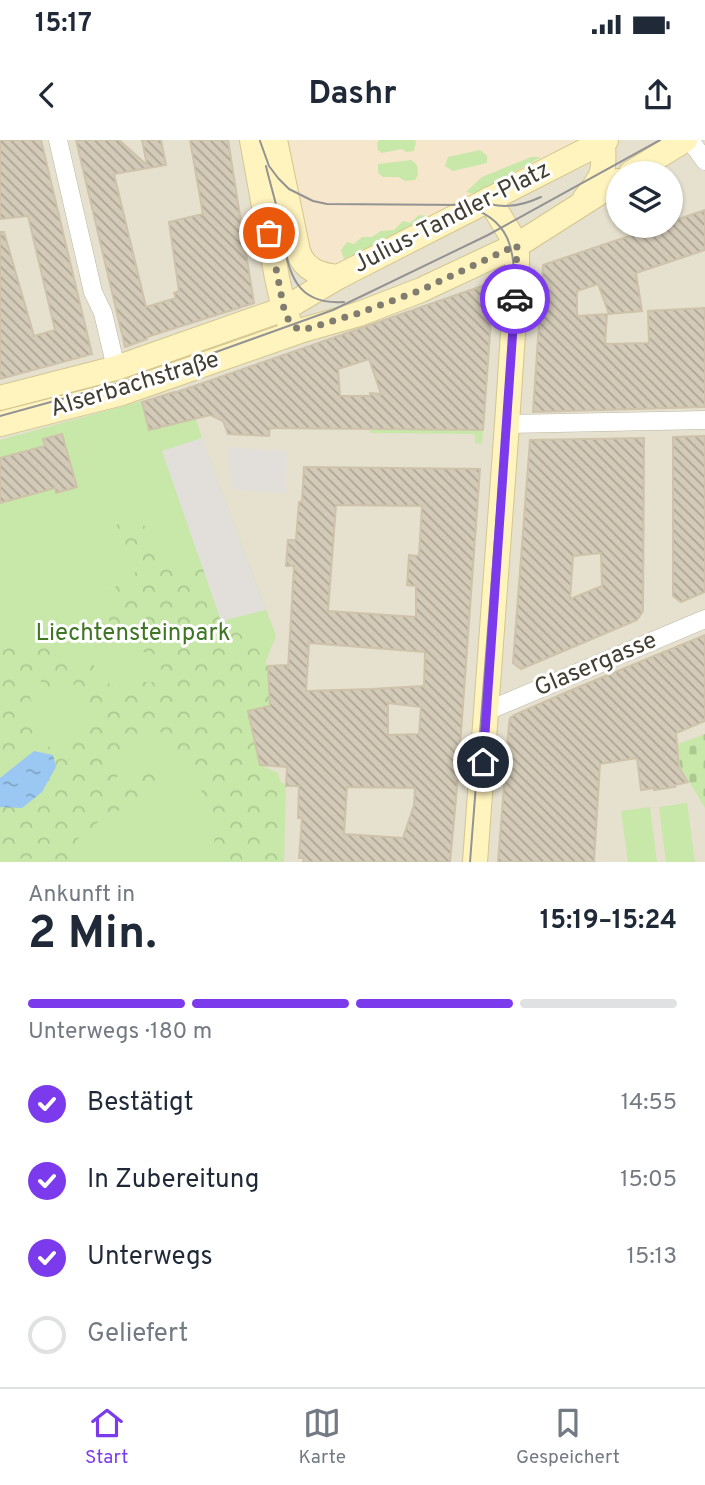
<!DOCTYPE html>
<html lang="de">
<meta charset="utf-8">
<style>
body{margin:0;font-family:Overpass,sans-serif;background:#f6f6f7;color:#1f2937;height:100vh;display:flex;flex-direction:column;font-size:26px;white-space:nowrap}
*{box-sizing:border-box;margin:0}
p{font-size:23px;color:#747a83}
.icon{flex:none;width:38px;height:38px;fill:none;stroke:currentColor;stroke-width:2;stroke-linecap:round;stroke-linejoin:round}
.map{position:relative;height:722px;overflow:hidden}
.drawer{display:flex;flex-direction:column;background:#fff;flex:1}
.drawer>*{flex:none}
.tools{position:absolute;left:606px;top:21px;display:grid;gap:14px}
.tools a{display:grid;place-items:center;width:77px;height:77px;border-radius:50%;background:#fff;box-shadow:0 2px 5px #0004;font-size:35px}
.pin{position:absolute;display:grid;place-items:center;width:60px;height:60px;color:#fff;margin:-30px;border:4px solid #fff;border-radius:50%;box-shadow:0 2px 7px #0007}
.courier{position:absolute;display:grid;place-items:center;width:70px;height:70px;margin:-35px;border:5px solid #7c3aed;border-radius:50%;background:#fff;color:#222;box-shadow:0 2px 9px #0007}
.headline em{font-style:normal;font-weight:700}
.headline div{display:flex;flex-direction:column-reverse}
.headline{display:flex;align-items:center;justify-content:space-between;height:119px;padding:0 28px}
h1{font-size:46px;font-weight:700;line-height:52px}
.bar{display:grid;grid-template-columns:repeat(4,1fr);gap:10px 7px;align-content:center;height:84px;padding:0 28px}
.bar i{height:9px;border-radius:5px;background:#e0e1e3}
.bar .selected{background:#7c3aed}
.bar p{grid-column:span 4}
ol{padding:0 28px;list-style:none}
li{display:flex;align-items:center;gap:21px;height:77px}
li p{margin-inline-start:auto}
li .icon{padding:7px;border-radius:50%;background:#7c3aed;color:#fff;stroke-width:4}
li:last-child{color:#747a83}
li i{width:38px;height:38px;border:4px solid #e0e1e3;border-radius:50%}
.status{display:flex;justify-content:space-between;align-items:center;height:49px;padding:0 35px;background:#fff;direction:ltr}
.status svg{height:19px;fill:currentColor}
header{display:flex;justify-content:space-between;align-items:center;height:91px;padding:0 28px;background:#fff;font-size:32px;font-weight:700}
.tab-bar{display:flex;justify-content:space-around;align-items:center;height:98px;border-top:2px solid #e0e1e3;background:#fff;font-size:19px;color:#747a83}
.tab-bar a{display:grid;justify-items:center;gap:4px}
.tab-bar .selected{color:#7c3aed}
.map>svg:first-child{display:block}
.residential{fill:#e6e0cf;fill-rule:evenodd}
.commercial{fill:#f6e6cb}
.green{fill:#c7e8a8}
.forest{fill:url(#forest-crowns)}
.cemetery{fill:url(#cemetery-stones)}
.parking{fill:#e2dfdb}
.water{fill:url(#water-ripples)}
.building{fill:url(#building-back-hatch);stroke:#cec3aa;stroke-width:2;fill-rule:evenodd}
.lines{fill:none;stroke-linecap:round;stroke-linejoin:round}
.street-casing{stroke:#bdb6a4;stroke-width:19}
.secondary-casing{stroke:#d3c68f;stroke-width:26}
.street{stroke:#fff;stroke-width:18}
.secondary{stroke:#fff4be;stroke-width:24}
.tram{stroke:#939393;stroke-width:2}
.done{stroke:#807c70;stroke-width:7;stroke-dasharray:0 12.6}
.route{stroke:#7c3aed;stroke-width:9}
.labels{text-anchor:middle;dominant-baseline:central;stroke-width:6;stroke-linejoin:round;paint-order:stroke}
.street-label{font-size:24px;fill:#433e32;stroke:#fff}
.park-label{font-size:24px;fill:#3e7624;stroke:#fff}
</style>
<div class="status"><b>15:17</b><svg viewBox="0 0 49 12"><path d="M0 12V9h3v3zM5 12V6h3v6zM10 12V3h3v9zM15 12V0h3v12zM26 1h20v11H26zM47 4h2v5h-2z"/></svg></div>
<header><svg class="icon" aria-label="back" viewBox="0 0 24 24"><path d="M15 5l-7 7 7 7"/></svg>Dashr<svg class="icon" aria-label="share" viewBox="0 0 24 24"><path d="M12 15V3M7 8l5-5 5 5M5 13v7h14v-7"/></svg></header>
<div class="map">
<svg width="705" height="722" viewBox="0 0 705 722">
<defs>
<pattern id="forest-crowns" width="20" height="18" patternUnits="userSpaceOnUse" patternTransform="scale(1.75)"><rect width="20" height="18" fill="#c7e8a8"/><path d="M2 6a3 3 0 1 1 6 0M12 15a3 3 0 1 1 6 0" fill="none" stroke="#acc891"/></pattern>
<pattern id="cemetery-stones" width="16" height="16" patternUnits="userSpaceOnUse" patternTransform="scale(1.75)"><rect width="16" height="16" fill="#c7e8a8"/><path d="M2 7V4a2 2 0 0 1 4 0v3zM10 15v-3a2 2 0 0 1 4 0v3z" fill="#acc891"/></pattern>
<pattern id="water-ripples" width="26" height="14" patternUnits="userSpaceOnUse" patternTransform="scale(1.75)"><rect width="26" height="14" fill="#9ac8f2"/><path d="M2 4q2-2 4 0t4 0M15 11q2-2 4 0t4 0" fill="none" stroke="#7fa4c5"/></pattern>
<pattern id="building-back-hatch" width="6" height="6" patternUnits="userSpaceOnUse" patternTransform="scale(1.75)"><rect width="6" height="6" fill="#d3cab7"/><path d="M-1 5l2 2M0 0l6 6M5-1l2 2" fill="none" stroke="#ada595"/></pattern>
</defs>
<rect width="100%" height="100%" fill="#f2eee2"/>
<path class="residential" d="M0,0H705V722H0ZM618,33H670V86H618Z"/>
<polygon class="commercial" points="284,0 581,0 446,71 333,125 316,119 309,110"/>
<g class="green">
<polygon points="379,0 414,0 416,2 414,11 406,12 402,9 382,13 378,10 377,4"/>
<polygon points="480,10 487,16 487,23 453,31 445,26 448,17"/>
<polygon points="531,17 541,17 474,54 466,52 482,37"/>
<polygon points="411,20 417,25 418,35 415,40 405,41 399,37 383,37 378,33 378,24"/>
<polygon points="419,75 427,76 428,80 344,119 341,110 347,102 354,104 362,97 372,97 381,91 394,90 403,81 410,83"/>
<polygon points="186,249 202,298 276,496 247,568 260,625 286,646 284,722 0,722 0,300"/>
<polygon points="370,290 483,290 482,304 475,303 475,294 370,293"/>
<polygon points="687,663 695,722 666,722 659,667"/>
<polygon points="650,667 657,722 628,722 621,671"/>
</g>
<polygon class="forest" points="127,379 147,387 164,427 202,424 221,481 253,503 268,526 270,595 253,571 248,571 260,625 278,633 282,649 281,722 215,722 213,668 202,655 198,630 181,622 162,592 121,608 116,645 154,620 172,642 101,680 75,701 80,722 55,722 54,718 0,719 0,667 53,615 47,608 97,574 71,541 48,548 31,533 27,540 38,600 34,611 0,638 0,513 23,499 89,520 113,548 132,542 164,542 158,515 116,506 103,456 137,431 106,391"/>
<polygon class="cemetery" points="705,594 705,668 680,626 678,604"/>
<g class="parking">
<polygon points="202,298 266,470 221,481 162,311"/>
<polygon points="227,307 288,311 285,353 232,349"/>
</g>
<polygon class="water" points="34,611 53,615 56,627 42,652 22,668 0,667 0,638"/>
<g class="building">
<polygon points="0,0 41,0 92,214 0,239 0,92 4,92 34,196 55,190 28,76 0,79"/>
<polygon points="76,0 119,0 147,25 142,0 161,0 166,25 114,34 146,167 176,158 174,153 179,151 169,82 203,74 190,0 228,0 254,163 147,197 147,199 125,207"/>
<polygon points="705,70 705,110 636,133 642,171 609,174 598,144 577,151 577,176 607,174 605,204 649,203 648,171 705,168 705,267 533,272 543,125 659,86 670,86 670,82"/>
<path d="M485,145L493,152L483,290L270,288L269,296L228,294L223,281L210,275L149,290L142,262L174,252V253ZM369,219L381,254L370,253V256H340L338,229Z"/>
<polygon points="62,294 77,347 56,353 55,348 0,363 0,318 45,306 43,299"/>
<polygon points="705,296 705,452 681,462 673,456 673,297"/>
<path d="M644,298L643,471L637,480L521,529L513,523L530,300ZM601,413L602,446L570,459L573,416Z"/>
<path d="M304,327L480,329L457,648L450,722H303L304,718H299L302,678H298L299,646H286L287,627L260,625L248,571L270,566L268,526L287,525L288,529L294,426H286L288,400H296L299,362H302ZM336,365L422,366L419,416L409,415L407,445L416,446V477L328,471ZM309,503L425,512L424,546L371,549L306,551ZM388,563L421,567L419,594L388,595ZM347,647L415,648L414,665L403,698L344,694Z"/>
<polygon points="705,495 705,581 676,593 679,627 688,642 675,645 675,647 654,650 654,648 641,650 637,618 600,624 594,722 498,722 509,583 510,578 514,575 569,551"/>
</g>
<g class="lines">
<g class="street-casing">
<g id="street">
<polyline points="58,0 93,152 103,173 116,228"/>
<polyline points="690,0 705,21"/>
<polyline points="507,284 705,280"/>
<polyline points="487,571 705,479"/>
</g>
</g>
<g class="secondary-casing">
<g id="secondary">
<polyline points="252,0 277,138 284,169 290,184"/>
<path d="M275,0L298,111C304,130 320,135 338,137"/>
<polyline points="631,33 685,0"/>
<path d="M585,58C605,35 604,31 603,1"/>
<polyline points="489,59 517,105"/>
<polyline points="0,258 116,228 284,169 338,137 606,0"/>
<polyline points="0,284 122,253 303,190 359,174 421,150 519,104 618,41"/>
<polyline points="475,722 507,284 517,132 517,105"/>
</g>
</g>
<use href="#street" class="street"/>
<use href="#secondary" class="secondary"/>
<g class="tram">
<path d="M260,1L269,26L278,38L289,49L313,61L327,64L463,65C511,79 515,108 514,153L470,722"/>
<path d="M266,26C270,44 276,61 279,79C288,120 287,166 344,162"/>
<path d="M474,59C498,69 517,68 541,57"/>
<polyline points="0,276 163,231 333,170 488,95 660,0"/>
</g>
</g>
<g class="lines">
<path class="done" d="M269,93L284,169C288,180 291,188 303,190L359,173L421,150L517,105L515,159"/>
<polyline class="route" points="483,622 515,159"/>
</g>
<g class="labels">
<g class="street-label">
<text transform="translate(452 78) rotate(-27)">Julius-Tandler-Platz</text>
<text transform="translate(135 245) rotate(-17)">Alserbachstraße</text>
<text transform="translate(596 525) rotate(-23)">Glasergasse</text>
</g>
<g class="park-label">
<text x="133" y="494">Liechtensteinpark</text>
</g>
</g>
</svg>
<div class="tools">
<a><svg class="icon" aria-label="layers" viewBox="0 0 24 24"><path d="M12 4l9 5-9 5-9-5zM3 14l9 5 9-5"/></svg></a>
</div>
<div class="pin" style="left:269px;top:93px;background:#ea580c"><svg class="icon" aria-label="bag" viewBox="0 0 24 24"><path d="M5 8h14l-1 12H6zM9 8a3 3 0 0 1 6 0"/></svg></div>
<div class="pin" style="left:483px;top:622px;background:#1f2937"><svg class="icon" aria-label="home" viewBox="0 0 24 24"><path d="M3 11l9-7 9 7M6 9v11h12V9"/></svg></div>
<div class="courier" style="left:515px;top:159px"><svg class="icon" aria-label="car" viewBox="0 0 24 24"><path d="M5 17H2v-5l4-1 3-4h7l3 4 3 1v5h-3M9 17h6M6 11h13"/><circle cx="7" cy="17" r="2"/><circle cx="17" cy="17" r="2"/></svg></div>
</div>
<section class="drawer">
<div class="headline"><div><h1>2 Min.</h1><p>Ankunft in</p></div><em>15:19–15:24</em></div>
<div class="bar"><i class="selected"></i><i class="selected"></i><i class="selected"></i><i></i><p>Unterwegs · 180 m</p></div>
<ol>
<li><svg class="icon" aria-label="check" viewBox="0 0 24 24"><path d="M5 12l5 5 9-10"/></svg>Bestätigt<p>14:55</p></li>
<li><svg class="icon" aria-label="check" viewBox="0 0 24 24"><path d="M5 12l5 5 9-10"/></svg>In Zubereitung<p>15:05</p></li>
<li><svg class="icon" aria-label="check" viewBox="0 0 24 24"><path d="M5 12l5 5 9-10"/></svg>Unterwegs<p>15:13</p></li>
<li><i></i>Geliefert</li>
</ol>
</section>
<nav class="tab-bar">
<a class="selected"><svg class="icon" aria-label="home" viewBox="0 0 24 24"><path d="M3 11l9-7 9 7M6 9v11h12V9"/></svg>Start</a>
<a><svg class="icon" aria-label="map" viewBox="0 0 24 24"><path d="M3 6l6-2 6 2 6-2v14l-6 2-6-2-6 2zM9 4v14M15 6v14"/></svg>Karte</a>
<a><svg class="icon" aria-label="saved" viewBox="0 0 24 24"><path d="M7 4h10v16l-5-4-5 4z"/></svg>Gespeichert</a>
</nav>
